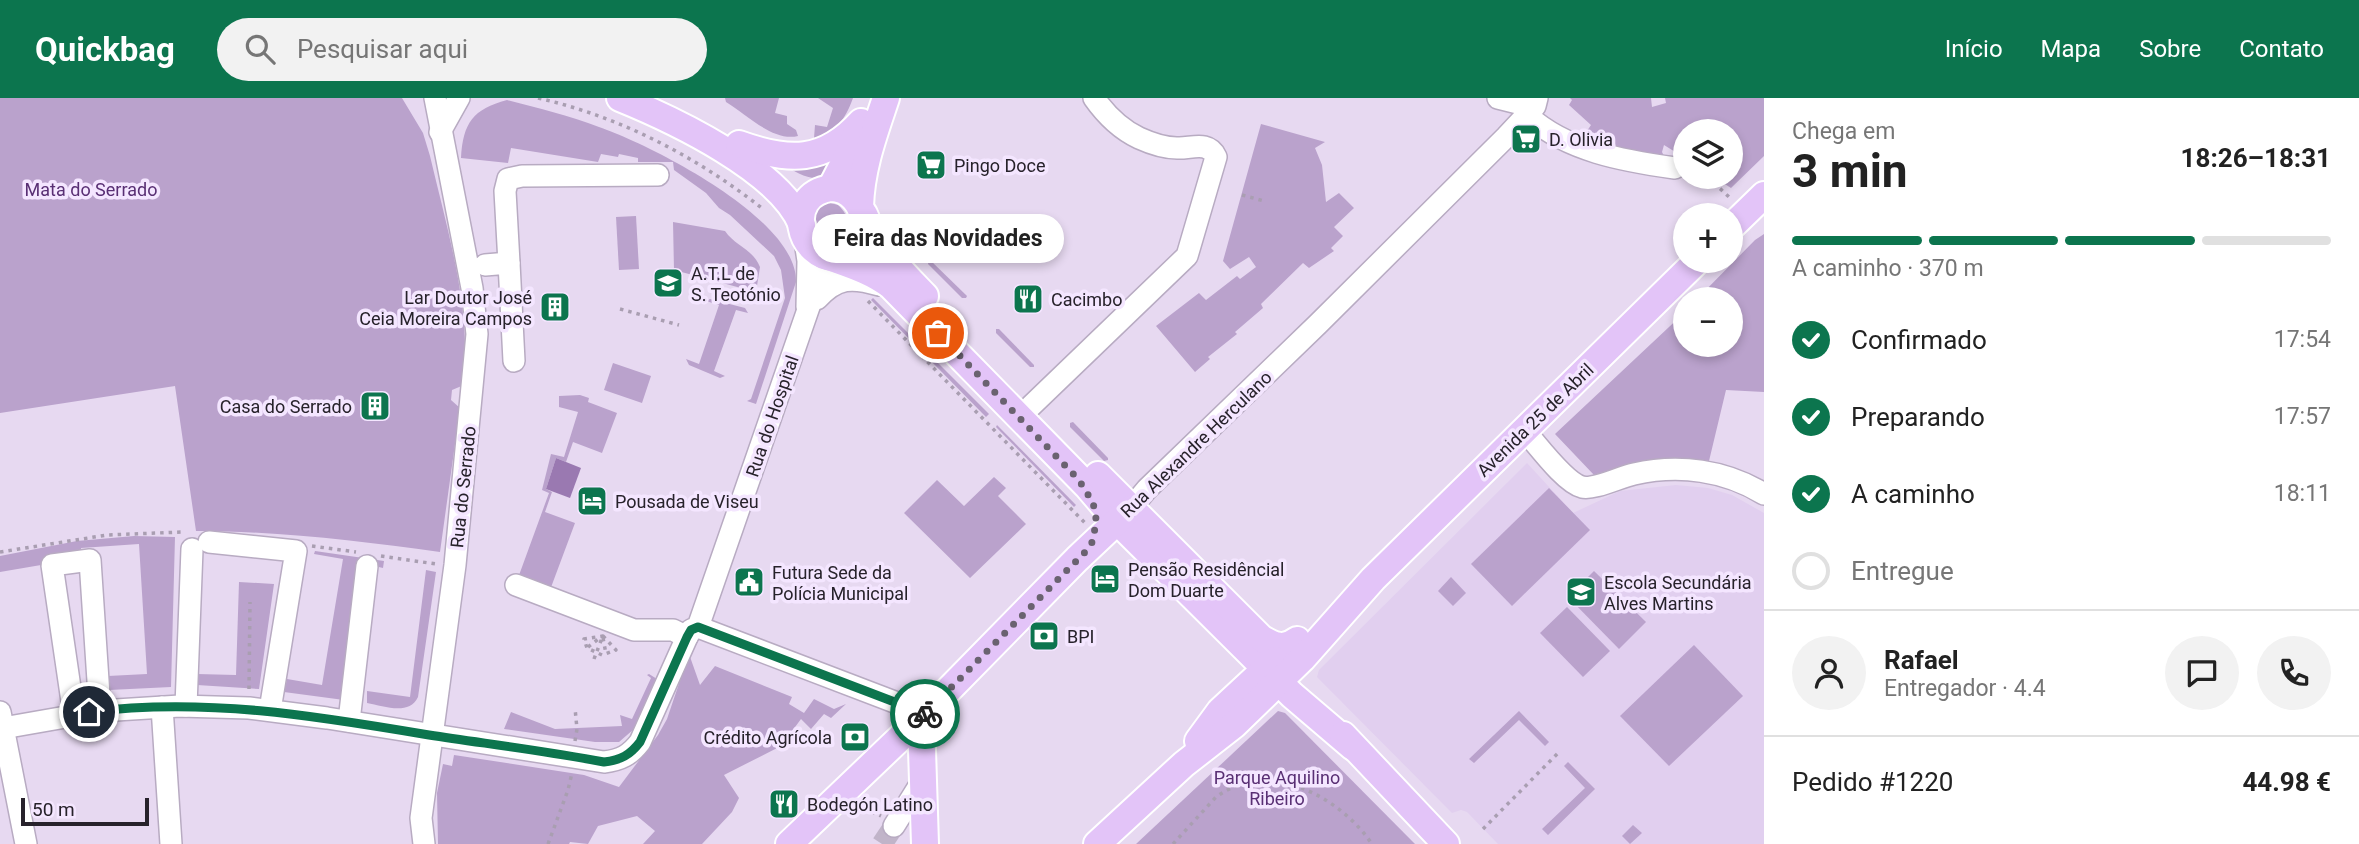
<!DOCTYPE html>
<html lang="pt">
<meta charset="utf-8">
<style>
body{margin:0;font-family:Roboto,sans-serif;background:#f2f2f2;color:#222;height:100vh;display:flex;flex-direction:column;font-size:26px;white-space:nowrap}
*{box-sizing:border-box;margin:0}
p{font-size:23px;color:#767676}
.icon{flex:none;width:38px;height:38px;fill:none;stroke:currentColor;stroke-width:2;stroke-linecap:round;stroke-linejoin:round}
.map{position:relative;flex:1;overflow:hidden}
.side{display:flex;flex-direction:column;background:#fff;width:595px}
.side>*{flex:none}
.fabs{position:absolute;left:1673px;top:21px;display:grid;gap:14px}
.fabs a{display:grid;place-items:center;width:70px;height:70px;border-radius:50%;background:#fff;box-shadow:0 4px 10px #0003;font-size:35px}
.scale{position:absolute;left:21px;bottom:18px;width:128px;box-sizing:border-box;padding-left:7px;border:4px solid #27222b;border-top:0;font-size:19px;line-height:24px;white-space:nowrap;color:#27222b;-webkit-text-stroke:5px #f4e6ff;paint-order:stroke}
.pin{position:absolute;display:grid;place-items:center;width:60px;height:60px;color:#fff;margin:-30px;border:4px solid #fff;border-radius:50%;box-shadow:0 2px 7px #0007}
.courier{position:absolute;display:grid;place-items:center;width:70px;height:70px;margin:-35px;border:5px solid #0c754e;border-radius:50%;background:#fff;color:#222;box-shadow:0 2px 9px #0007}
.bubble{position:absolute;height:49px;border-radius:24px;background:#fff;box-shadow:0 4px 10px #0003;font-size:23px;font-weight:700;line-height:49px;text-align:center}
.head em{font-style:normal;font-weight:700}
.head div{display:flex;flex-direction:column-reverse}
.head{display:flex;align-items:center;justify-content:space-between;height:119px;padding:0 28px}
h1{font-size:46px;font-weight:700;line-height:52px}
.bar{display:grid;grid-template-columns:repeat(4,1fr);gap:10px 7px;align-content:center;height:84px;padding:0 28px}
.bar i{height:9px;border-radius:5px;background:#e0e0e0}
.bar .selected{background:#0c754e}
.bar p{grid-column:span 4}
.line{display:flex;align-items:center;gap:18px;padding:0 28px;border-top:2px solid #e0e0e0}
.line div{flex:1}
.round{display:grid;place-items:center;flex:none;width:74px;height:74px;border-radius:37px;background:#f2f2f2}
ol{padding:0 28px;list-style:none}
li{display:flex;align-items:center;gap:21px;height:77px}
li p{margin-inline-start:auto}
li .icon{padding:7px;border-radius:50%;background:#0c754e;color:#fff;stroke-width:4}
li:last-child{color:#767676}
li i{width:38px;height:38px;border:4px solid #e0e0e0;border-radius:50%}
header{display:flex;align-items:center;gap:42px;box-sizing:border-box;height:98px;padding:0 35px;background:#0c754e;color:#fff}
header strong{font-size:33px}
nav{display:flex;gap:38px;margin-inline-start:auto;font-size:24px}
.search{width:490px;height:63px;background:#f2f2f2;display:flex;align-items:center;gap:18px;box-sizing:border-box;padding:0 24px;border-radius:38px;color:#767676;font-size:26px}
main{display:flex;flex:1;min-height:0}
.map>svg:first-child{display:block}
.built{fill:#e1cfef}
.green{fill:#baa2cc}
.water{fill:#9a79b1}
.lines{fill:none;stroke-linecap:round;stroke-linejoin:round}
.minor-tunnel{stroke:#c1b4c9;stroke-width:21;stroke-dasharray:21 10;stroke-linecap:butt}
.minor-casing{stroke:#b8abc2;stroke-width:24}
.major-casing{stroke:#fff;stroke-width:30}
.path{stroke:#a99eb1;stroke-width:3.5;stroke-dasharray:3.5 5;stroke-linecap:butt}
.minor{stroke:#fff;stroke-width:21}
.major{stroke:#e3c4f8;stroke-width:26}
.done{stroke:#6a6270;stroke-width:7;stroke-dasharray:0 12.6}
.route{stroke:#0c754e;stroke-width:9}
.labels{text-anchor:middle;dominant-baseline:central;stroke-width:7;stroke-linejoin:round;paint-order:stroke}
.poi-label{font-size:18px;fill:#27222b;stroke:#f4e6ff;text-anchor:start}
.park-label{font-size:18px;fill:#592f74;stroke:#f4e6ff}
.street-label{font-size:18px;fill:#27222b;stroke:#f4e6ff}
</style>
<header>
<strong>Quickbag</strong>
<div class="search"><svg class="icon" aria-label="search" viewBox="0 0 24 24"><circle cx="10" cy="10" r="6"/><path d="M15 15l6 6"/></svg>Pesquisar aqui</div>
<nav><a>Início</a><a>Mapa</a><a>Sobre</a><a>Contato</a></nav>
</header>
<main>
<div class="map">
<svg width="1764" height="746" viewBox="0 0 1764 746">
<rect width="100%" height="100%" fill="#e7d9f1"/>
<polygon class="built" points="1527,365 1573,415 1620,393 1676,387 1708,390 1732,397 1764,415 1764,746 1498,746 1467,714 1461,712 1452,715 1317,579 1319,572"/>
<g class="green">
<path d="M0,0H402L423,35L430,58C448,135 471,207 464,287L452,292L451,302L460,310L440,454C359,443 278,433 196,433L175,288L0,315Z"/>
<path d="M725,0H779L775,15L787,18V26L796,32L798,38C773,44 746,16 726,4Z"/>
<path d="M818,0H853C845,22 837,33 814,40L815,27L827,29L833,10Z"/>
<polygon points="1570,0 1651,0 1652,9 1666,5 1665,0 1764,0 1764,58 1731,90 1714,79 1731,79 1731,33 1685,33 1685,60 1664,47 1662,54 1665,60 1584,43 1588,38 1585,36 1591,27 1569,7 1572,2"/>
<path d="M507,2C538,10 570,18 599,29C651,47 798,121 796,184L756,306L747,303L751,301L785,200L781,172L774,158L730,117L719,110L706,95L674,72L673,64H638V60L619,56L618,59L601,56L598,64L511,50L508,65L461,60C463,25 473,11 507,2Z"/>
<polygon points="1261,26 1325,44 1315,50 1322,67 1326,104 1339,95 1354,110 1334,129 1343,138 1331,150 1334,153 1309,170 1303,165 1261,206 1263,210 1235,234 1237,236 1208,259 1210,261 1195,274 1156,228 1199,195 1206,202 1237,178 1240,181 1256,169 1249,159 1230,171 1223,163"/>
<path d="M838,55L823,79C809,83 796,74 784,67Z"/>
<path d="M827,104L838,107C850,118 852,133 843,147L828,150L812,128L816,110Z"/>
<polygon points="636,118 639,171 619,172 616,119"/>
<path d="M673,124L725,133C735,148 753,151 760,169L756,194L674,172Z"/>
<path d="M1764,136V294L1726,292L1709,363C1667,358 1633,364 1594,377L1555,336L1685,214V247H1731V201H1697L1755,142Z"/>
<polygon points="929,161 967,198 966,200 962,200 928,166"/>
<polygon points="873,200 989,316 986,319 871,202"/>
<polygon points="710,201 745,210 748,215 736,212 714,273 725,278 720,280 689,267 686,261 699,266 719,207 706,203"/>
<polygon points="996,231 999,231 1034,267 1034,269 1030,269 996,235"/>
<polygon points="613,265 651,278 642,305 604,292"/>
<polygon points="580,297 589,300 588,304 617,315 602,355 573,344 566,364 556,360 546,391 552,394 545,414 575,425 550,492 518,480 549,395 542,392 551,356 564,359 578,314 559,309 559,298"/>
<polygon points="1073,324 1108,360 1108,362 1104,363 1070,329 1070,325"/>
<polygon points="997,327 1076,407 1074,409 996,329"/>
<polygon points="994,379 1006,390 998,398 1026,426 970,480 904,415 937,382 964,408"/>
<polygon points="1549,390 1590,432 1512,508 1471,466"/>
<polygon points="134,438 175,439 171,589 109,592 108,578 147,576 139,446 81,450 82,460 0,474 0,458 77,443"/>
<polygon points="315,453 384,463 383,470 366,466 344,602 284,594 287,581 322,587 343,461 314,456"/>
<path d="M426,472L436,474L418,599C409,618 384,608 367,605V593L410,599Z"/>
<polygon points="1594,473 1646,524 1619,551 1568,499"/>
<polygon points="1451,479 1466,495 1453,508 1438,493"/>
<polygon points="239,484 274,486 259,591 197,587 197,576 236,577"/>
<polygon points="1567,509 1610,553 1583,579 1540,535"/>
<polygon points="1694,547 1743,598 1669,668 1620,618"/>
<polygon points="689,556 700,587 715,568 792,599 789,606 804,615 814,601 834,611 846,606 831,620 824,616 811,631 801,621 781,648 724,677 739,700 732,714 702,746 643,746 655,733 637,718 598,728 588,746 570,744 569,746 438,746 437,695 443,666 452,668 454,657 584,677 619,689 658,637 667,621"/>
<polygon points="649,576 657,581 634,631 619,644 595,644 504,631 511,614 555,631 622,628 620,617 632,621 651,580 647,577"/>
<polygon points="1278,613 1285,615 1415,746 1136,746"/>
<polygon points="1519,613 1549,644 1545,648 1519,622 1474,665 1469,661"/>
<polygon points="1568,664 1595,691 1548,737 1542,731 1585,690 1564,668"/>
<polygon points="1633,727 1642,735 1630,746 1622,738"/>
</g>
<polygon class="water" points="556,360 581,370 570,400 546,391"/>
<g class="lines">
<polyline class="minor-tunnel" points="882,746 894,728"/>
<g class="minor-casing">
<g id="minor">
<polyline points="1498,0 1518,5 1535,0"/>
<path d="M1527,17C1566,53 1624,63 1675,70"/>
<polyline points="440,34 459,0"/>
<polyline points="804,136 808,163 807,209"/>
<polyline points="509,165 505,93 508,81 522,78 658,77"/>
<polyline points="485,167 509,165 514,263"/>
<path d="M817,201C837,179 852,179 879,187"/>
<path d="M1031,308L1187,158L1216,59C1208,42 1191,51 1177,50C1164,50 1150,45 1139,40C1120,31 1106,17 1094,0"/>
<path d="M1524,332C1537,346 1564,384 1582,389C1594,392 1620,379 1634,376C1679,366 1725,372 1764,396"/>
<polyline points="1131,410 1147,391 1318,226 1506,39 1535,8 1537,0"/>
<polyline points="209,444 296,453 270,612"/>
<polyline points="516,487 634,532 673,532 687,539"/>
<polyline points="698,529 905,608 921,620"/>
<polyline points="186,608 192,451"/>
<polyline points="162,609 171,746"/>
<polyline points="0,614 26,746"/>
<polyline points="74,617 52,467 90,462 100,613"/>
<polyline points="349,623 367,468"/>
<path d="M3,630L100,613L180,608L249,610L327,620L604,664C621,662 630,657 640,644L687,539L691,532L698,529L811,203L830,172L849,157"/>
<polyline points="894,728 924,680"/>
<polyline points="424,746 421,720 455,467 477,236 472,190 435,0"/>
</g>
</g>
<g class="major-casing">
<g id="major">
<path d="M620,0C674,22 780,72 802,127"/>
<path d="M739,46C789,64 824,65 861,24"/>
<path d="M831,90C869,90 880,157 838,160C799,163 782,97 831,90Z"/>
<polyline points="831,90 846,61 858,31"/>
<path d="M860,109C861,70 874,36 886,0"/>
<path d="M864,116C877,150 901,173 925,198"/>
<polyline points="1731,129 1764,97"/>
<path d="M823,157C847,166 870,172 891,188L1088,389L1117,423L1292,597L1353,649"/>
<path d="M1098,377L1261,540C1274,548 1284,552 1297,542"/>
<polyline points="921,620 925,746"/>
<polyline points="1343,637 1446,746"/>
<polyline points="1198,643 1220,613 1275,562"/>
<polyline points="789,746 921,620 1077,461 1130,411"/>
<polyline points="1097,746 1184,666 1234,627 1302,561 1373,481 1697,163"/>
</g>
</g>
<g class="path">
<path d="M538,0C621,19 697,59 763,111"/>
<polyline points="1698,79 1713,84 1729,99"/>
<polyline points="1242,97 1264,103"/>
<polyline points="868,203 1085,425"/>
<polyline points="620,211 679,227"/>
<polyline points="312,448 356,454"/>
<polyline points="0,454 107,437 182,434"/>
<polyline points="381,458 436,466"/>
<polygon points="603,538 616,552 602,557 587,550 584,541"/>
<polyline points="603,540 606,556"/>
<polyline points="588,549 601,539"/>
<polyline points="594,561 602,540"/>
<polyline points="249,591 250,504"/>
<polyline points="575,643 577,631 575,610"/>
<polyline points="864,710 881,718"/>
<polyline points="1483,731 1559,654"/>
<polyline points="548,746 568,692 572,675"/>
<path d="M1173,746L1216,699C1269,660 1340,699 1372,746"/>
</g>
<use href="#minor" class="minor"/>
<use href="#major" class="major"/>
</g>
<g class="lines">
<path class="done" d="M925,616L1091,448C1100,413 1097,410 1078,381L938,235"/>
<path class="route" d="M89,614C204,599 317,618 429,637C488,646 546,653 604,664C621,662 630,657 640,644L687,539L691,532L698,529L905,608L921,620L925,616"/>
</g>
<defs>
<g id="supermarket-square" transform="scale(1.575)"><rect x="-9" y="-9" width="18" height="18" rx="4" fill="#0c754e" stroke="#f4e6ff"/><path d="M-6-5.5h2.5l.6 2H6L4.5 2H-2.5L-4.4-4H-6ZM-1.5 3.2a1.3 1.3 0 1 0 .1 0ZM3 3.2a1.3 1.3 0 1 0 .1 0Z" fill="#fff"/></g>
<g id="school-square" transform="scale(1.575)"><rect x="-9" y="-9" width="18" height="18" rx="4" fill="#0c754e" stroke="#f4e6ff"/><path d="M0-5L7-2L0 1L-7-2ZM-4 1L0 2.5L4 1V4Q0 6-4 4Z" fill="#fff"/></g>
<g id="restaurant-square" transform="scale(1.575)"><rect x="-9" y="-9" width="18" height="18" rx="4" fill="#0c754e" stroke="#f4e6ff"/><path d="M-5-6h1v4h1v-4h1v4h1v-4h1v5L-1.5 .5V6h-2V.5L-5-1ZM5-6V6H3V1.5H1.5Q1.5-4 5-6Z" fill="#fff"/></g>
<g id="building-square" transform="scale(1.575)"><rect x="-9" y="-9" width="18" height="18" rx="4" fill="#0c754e" stroke="#f4e6ff"/><path d="M-4-6H4V6H1V3H-1V6H-4ZM-2.5-4.3h1.7v1.8h-1.7ZM.8-4.3h1.7v1.8H.8ZM-2.5-1h1.7V.8h-1.7ZM.8-1h1.7V.8H.8Z" fill="#fff"/></g>
<g id="hotel-square" transform="scale(1.575)"><rect x="-9" y="-9" width="18" height="18" rx="4" fill="#0c754e" stroke="#f4e6ff"/><path d="M-6-4.5h1.5V1H6V5H4.5V3h-9V5H-6ZM-4 0a1.8 1.8 0 1 1 3.6 0ZM.5 0V-2.5h3Q6-2.5 6 0Z" fill="#fff"/></g>
<g id="civic-square" transform="scale(1.575)"><rect x="-9" y="-9" width="18" height="18" rx="4" fill="#0c754e" stroke="#f4e6ff"/><path d="M-.6-6.5H3V-4.5H.6V-3L4-1V1h2V6H-6V1h2V-1L-.6-3ZM-1.2 2.5V6h2.4V2.5Z" fill="#fff"/></g>
<g id="bank-square" transform="scale(1.575)"><rect x="-9" y="-9" width="18" height="18" rx="4" fill="#0c754e" stroke="#f4e6ff"/><path d="M-6-4H6V4H-6ZM0-2.3a2.3 2.3 0 1 0 0 4.6a2.3 2.3 0 1 0 0-4.6Z" fill="#fff"/></g>
</defs>
<g fill-rule="evenodd">
<use href="#supermarket-square" x="1526" y="41"/>
<use href="#supermarket-square" x="931" y="67"/>
<use href="#school-square" x="668" y="185"/>
<use href="#restaurant-square" x="1028" y="201"/>
<use href="#building-square" x="555" y="209"/>
<use href="#building-square" x="375" y="308"/>
<use href="#hotel-square" x="592" y="403"/>
<use href="#hotel-square" x="1105" y="481"/>
<use href="#civic-square" x="749" y="484"/>
<use href="#school-square" x="1581" y="494"/>
<use href="#bank-square" x="1044" y="538"/>
<use href="#bank-square" x="855" y="639"/>
<use href="#restaurant-square" x="784" y="706"/>
</g>
<g class="labels">
<g class="poi-label">
<text x="1549" y="41">D. Olivia</text>
<text x="954" y="67">Pingo Doce</text>
<text x="691" y="175">A.T.L de<tspan x="691" dy="21">S. Teotónio</tspan></text>
<text x="532" y="199" text-anchor="end">Lar Doutor José<tspan x="532" dy="21">Ceia Moreira Campos</tspan></text>
<text x="1051" y="201">Cacimbo</text>
<text x="352" y="308" text-anchor="end">Casa do Serrado</text>
<text x="615" y="403">Pousada de Viseu</text>
<text x="1128" y="471">Pensão Residêncial<tspan x="1128" dy="21">Dom Duarte</tspan></text>
<text x="772" y="474">Futura Sede da<tspan x="772" dy="21">Polícia Municipal</tspan></text>
<text x="1604" y="484">Escola Secundária<tspan x="1604" dy="21">Alves Martins</tspan></text>
<text x="1067" y="538">BPI</text>
<text x="832" y="639" text-anchor="end">Crédito Agrícola</text>
<text x="807" y="706">Bodegón Latino</text>
</g>
<g class="park-label">
<text x="91" y="91">Mata do Serrado</text>
<text x="1277" y="679">Parque Aquilino<tspan x="1277" dy="21">Ribeiro</tspan></text>
</g>
<g class="street-label">
<text transform="translate(772 318) rotate(-71)">Rua do Hospital</text>
<text transform="translate(1535 322) rotate(-44)">Avenida 25 de Abril</text>
<text transform="translate(1196 346) rotate(-44)">Rua Alexandre Herculano</text>
<text transform="translate(463 389) rotate(-84)">Rua do Serrado</text>
</g>
</g>
</svg>
<div class="fabs">
<a><svg class="icon" aria-label="layers" viewBox="0 0 24 24"><path d="M12 4l9 5-9 5-9-5zM3 14l9 5 9-5"/></svg></a>
<a>+</a>
<a>−</a>
</div>
<div class="scale">50 m</div>
<div class="pin" style="left:938px;top:235px;background:#ea580c"><svg class="icon" aria-label="bag" viewBox="0 0 24 24"><path d="M5 8h14l-1 12H6zM9 8a3 3 0 0 1 6 0"/></svg></div>
<div class="pin" style="left:89px;top:614px;background:#1f2937"><svg class="icon" aria-label="home" viewBox="0 0 24 24"><path d="M3 11l9-7 9 7M6 9v11h12V9"/></svg></div>
<div class="courier" style="left:925px;top:616px"><svg class="icon" aria-label="bike" viewBox="0 0 24 24"><circle cx="6" cy="16" r="4"/><circle cx="18" cy="16" r="4"/><path d="M6 16l4-8h5l3 8M10 8l3 8H6M13 5h3"/></svg></div>
<div class="bubble" style="left:812px;top:116px;width:252px">Feira das Novidades</div>
</div>
<section class="side">
<div class="head"><div><h1>3 min</h1><p>Chega em</p></div><em>18:26–18:31</em></div>
<div class="bar"><i class="selected"></i><i class="selected"></i><i class="selected"></i><i></i><p>A caminho · 370 m</p></div>
<ol>
<li><svg class="icon" aria-label="check" viewBox="0 0 24 24"><path d="M5 12l5 5 9-10"/></svg>Confirmado<p>17:54</p></li>
<li><svg class="icon" aria-label="check" viewBox="0 0 24 24"><path d="M5 12l5 5 9-10"/></svg>Preparando<p>17:57</p></li>
<li><svg class="icon" aria-label="check" viewBox="0 0 24 24"><path d="M5 12l5 5 9-10"/></svg>A caminho<p>18:11</p></li>
<li><i></i>Entregue</li>
</ol>
<div class="line" style="height:126px"><a class="round"><svg class="icon" aria-label="person" viewBox="0 0 24 24"><circle cx="12" cy="8" r="4"/><path d="M4 21q1-7 8-7t8 7"/></svg></a><div><b>Rafael</b><p>Entregador · 4.4</p></div><a class="round"><svg class="icon" aria-label="chat" viewBox="0 0 24 24"><path d="M4 5h16v11H9l-5 4z"/></svg></a><a class="round"><svg class="icon" aria-label="phone" viewBox="0 0 24 24"><path d="M5 4h4l2 5-3 2q2 4 5 5l2-3 5 2v4C11 20 4 13 5 4z"/></svg></a></div>
<div class="line" style="height:91px"><div>Pedido #1220</div><b>44.98 €</b></div>
</section>
</main>
